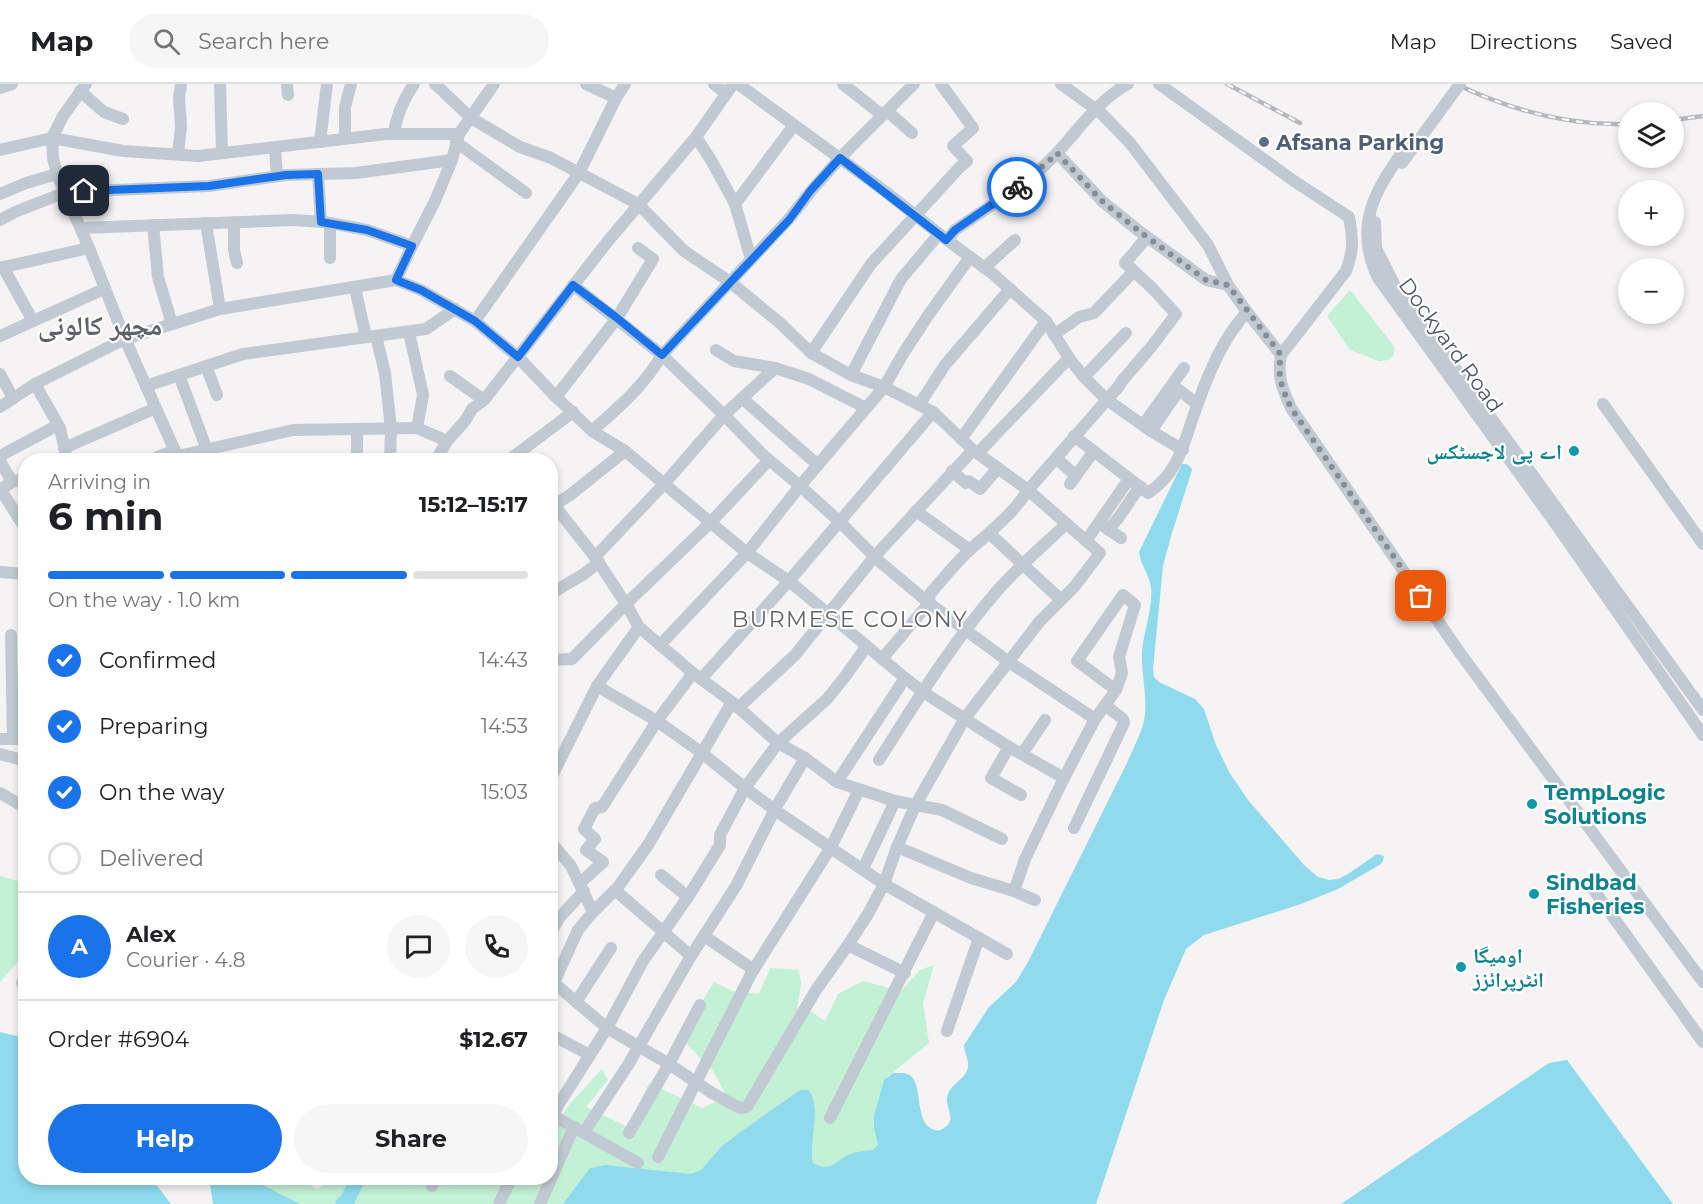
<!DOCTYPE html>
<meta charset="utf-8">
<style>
body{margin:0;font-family:Montserrat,"Noto Naskh Arabic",sans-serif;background:#f6f6f6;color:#202124;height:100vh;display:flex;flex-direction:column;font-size:22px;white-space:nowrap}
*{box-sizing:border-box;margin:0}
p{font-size:20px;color:#757577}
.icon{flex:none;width:33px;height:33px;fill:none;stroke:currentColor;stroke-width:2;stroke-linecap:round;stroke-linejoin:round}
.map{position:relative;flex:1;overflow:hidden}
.drawer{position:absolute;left:18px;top:369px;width:540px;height:732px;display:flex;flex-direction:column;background:#fff;border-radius:24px;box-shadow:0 3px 9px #0003}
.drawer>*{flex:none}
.controls{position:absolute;left:1618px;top:18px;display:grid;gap:12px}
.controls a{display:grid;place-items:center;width:66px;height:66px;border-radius:50%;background:#fff;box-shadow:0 3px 9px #0003;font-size:30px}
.pin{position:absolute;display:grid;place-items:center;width:51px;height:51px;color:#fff;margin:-26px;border-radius:12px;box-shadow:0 3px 9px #0006}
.courier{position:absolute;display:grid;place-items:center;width:60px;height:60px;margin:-30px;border:4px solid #1a73e8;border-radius:50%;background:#fff;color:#222;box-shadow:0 2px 8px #0007}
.head em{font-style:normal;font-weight:700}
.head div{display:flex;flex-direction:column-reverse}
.head{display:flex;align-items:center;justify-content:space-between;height:102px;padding:0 30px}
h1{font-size:39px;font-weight:700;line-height:45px}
.bar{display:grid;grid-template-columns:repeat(4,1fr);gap:9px 6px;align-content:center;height:72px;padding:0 30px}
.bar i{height:8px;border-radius:4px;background:#e0e0e0}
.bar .current{background:#1a73e8}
.bar p{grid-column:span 4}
.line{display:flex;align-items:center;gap:15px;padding:0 30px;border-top:2px solid #e0e0e0}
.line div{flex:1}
.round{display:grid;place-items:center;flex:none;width:63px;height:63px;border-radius:32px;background:#f6f6f6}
ol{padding:0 30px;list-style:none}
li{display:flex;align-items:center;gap:18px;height:66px}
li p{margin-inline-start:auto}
li .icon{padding:6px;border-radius:50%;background:#1a73e8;color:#fff;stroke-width:4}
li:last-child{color:#757577}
li i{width:33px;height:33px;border:3px solid #e0e0e0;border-radius:50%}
.primary-button{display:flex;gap:12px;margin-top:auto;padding:12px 30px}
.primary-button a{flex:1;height:69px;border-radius:36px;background:#1a73e8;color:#fff;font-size:24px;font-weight:700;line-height:69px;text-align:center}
.primary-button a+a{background:#f6f6f6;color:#202124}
header{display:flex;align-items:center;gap:36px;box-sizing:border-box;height:84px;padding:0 30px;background:#fff;border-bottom:2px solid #e0e0e0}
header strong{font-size:28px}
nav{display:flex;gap:33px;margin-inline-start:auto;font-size:21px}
.search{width:420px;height:54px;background:#f6f6f6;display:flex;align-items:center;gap:15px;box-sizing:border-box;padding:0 21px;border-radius:33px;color:#757577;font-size:22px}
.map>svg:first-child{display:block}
.green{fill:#c3f1d5}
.water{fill:#90daee}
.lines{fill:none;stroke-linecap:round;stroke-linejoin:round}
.river{stroke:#90daee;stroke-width:15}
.minor{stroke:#c1cad2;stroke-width:12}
.rail-casing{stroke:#b5b8bd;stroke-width:4.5}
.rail{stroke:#fff;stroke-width:2;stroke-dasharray:7;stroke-linecap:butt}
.minor-bridge{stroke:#c1cad2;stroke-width:12}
.done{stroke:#868d94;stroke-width:6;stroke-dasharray:0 10.8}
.route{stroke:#1a73e8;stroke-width:8}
.service-dot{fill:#5c6f8a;stroke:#fff;stroke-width:2}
.culture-dot{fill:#0f9aa8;stroke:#fff;stroke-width:2}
.labels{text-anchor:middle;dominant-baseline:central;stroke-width:4.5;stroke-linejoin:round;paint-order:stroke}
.service-label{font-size:21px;font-weight:bold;fill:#4e5e75;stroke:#fff;text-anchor:start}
.street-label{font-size:21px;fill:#4a5661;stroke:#fff}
.culture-label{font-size:21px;font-weight:bold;fill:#0d838f;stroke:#fff;text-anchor:start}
.neighbourhood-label{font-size:22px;letter-spacing:1.5px;fill:#5f6368;stroke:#fff}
.district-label{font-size:27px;font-weight:bold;fill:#5f6368;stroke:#fff}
</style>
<header>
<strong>Map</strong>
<div class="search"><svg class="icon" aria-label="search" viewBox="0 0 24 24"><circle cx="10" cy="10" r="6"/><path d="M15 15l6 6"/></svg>Search here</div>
<nav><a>Map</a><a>Directions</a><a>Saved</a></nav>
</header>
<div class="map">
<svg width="1703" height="1120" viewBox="0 0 1703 1120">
<rect width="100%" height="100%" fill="#f5f3f3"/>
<g class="green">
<path d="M1350,206L1393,261C1396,268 1394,271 1389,276L1379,277L1350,266L1327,232Z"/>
<polygon points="0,792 25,799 26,869 0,898"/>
<polygon points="934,881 923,919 929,959 885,995 904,1017 872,1120 213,1120 212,1094 295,1094 318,1105 332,1094 550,1094 551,1054 553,1053 567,1023 602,985 608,996 586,1023 628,1043 649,999 702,1024 727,1013 713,987 680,953 714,898 732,907 759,910 770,884 799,886 801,900 796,932 812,928 825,937 838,910 863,897 901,907 920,886"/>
</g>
<g class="water">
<path d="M1182,380C1188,380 1190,381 1192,386L1171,452L1163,482L1153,585L1154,593L1159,598L1195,615L1204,625L1216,661L1229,688L1248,716L1304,781L1318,793L1329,796L1338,795L1348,790L1377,770L1384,772L1383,777L1381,780L1338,805L1301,820L1204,851L1186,865L1164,916L1096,1120H563L590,1084L605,1081L691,1090L701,1086L722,1062L739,1049L800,1006H808C823,1022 808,1058 813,1079C831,1089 834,1078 848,1071C856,1067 865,1067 873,1066L878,1061L874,1044V1032L884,996L893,989C898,989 907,988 911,992C923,1003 914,1041 935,1046C939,1047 941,1046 944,1044C957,1036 946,1025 947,1014C949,1000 966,996 968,983C969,976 964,968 964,961L989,923L1016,898L1028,878L1127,679C1133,664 1143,647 1145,631C1147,610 1141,588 1142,567C1144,546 1153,524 1151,503C1149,490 1141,482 1139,468Z"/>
<polygon points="0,948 25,954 26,1094 151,1094 171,1120 0,1120"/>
<polygon points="1567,976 1673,1120 1341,1120 1549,979"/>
<polygon points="209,1094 249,1094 300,1120 213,1120"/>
</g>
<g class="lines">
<polyline class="river" points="343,1120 348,1115 358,1094"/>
<g class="minor">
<polyline points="86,0 63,32 52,54 53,74 57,90 89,164 125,255 179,376"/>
<polyline points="220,0 222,69"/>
<polyline points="287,0 288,11"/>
<polyline points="435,0 471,34 520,63 551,74 638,120 684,167 730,198 780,239 811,269 851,291 884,303 933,328 973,366 1028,406 1100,469 1075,502 1040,537 965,634 915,722 897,763 884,800 868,830 848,861 816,906 747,1023 740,1024 712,1009 669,980 607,944 554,899"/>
<polyline points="586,0 616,14"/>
<polyline points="714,0 726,10"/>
<polyline points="738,0 882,105 947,156 993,190 1046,237 1069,274 1084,293 1106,315 1151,347 1183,366"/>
<polyline points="843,0 882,31"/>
<path d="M1061,0L1101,29L1130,59L1208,161L1228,201L1247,228C1223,254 1209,288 1197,322C1184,356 1181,387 1148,409L1074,352"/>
<path d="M1159,0L1294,97L1349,133C1353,155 1354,166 1346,187L1281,271C1277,293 1282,304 1291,324L1460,569L1703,898"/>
<polyline points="0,4 12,0"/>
<polyline points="80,7 104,28 123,35"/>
<polyline points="887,27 912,49"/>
<path d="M394,50C396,31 403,16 414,0"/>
<polyline points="696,53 711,76 735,120 751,175"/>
<polyline points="345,55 345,23 351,0"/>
<polyline points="320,58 327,0"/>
<polyline points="456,58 526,109"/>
<polyline points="275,63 277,92"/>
<path d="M1406,63C1375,106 1353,142 1378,194L1555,439L1703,651"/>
<polyline points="0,66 52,54 123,67 198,72 386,50 459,50"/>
<polyline points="1057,69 1103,118 1139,147 1206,196 1228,201"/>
<polyline points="178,70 181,42 179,14 181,0"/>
<polyline points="318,90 321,138"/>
<polyline points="0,110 26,99 57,90"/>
<polyline points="735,120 794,41"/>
<polyline points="0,136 15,128 66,108 209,102 286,91 356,89 452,76"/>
<polyline points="234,138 234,166 237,179"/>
<polyline points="1375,138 1376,164 1394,200 1703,626"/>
<polyline points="206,139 220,225"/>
<polyline points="330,139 330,174"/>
<polyline points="153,141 158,193 172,240"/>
<polyline points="81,144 293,136 325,138 367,146 412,162"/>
<path d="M947,156L955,146C986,124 1026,101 1052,74C1077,49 1096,17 1128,0"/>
<polyline points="3,183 33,237"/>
<polyline points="0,184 89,164"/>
<polyline points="984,184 1015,156"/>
<polyline points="396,196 412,162 435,117 452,76 459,50 494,0"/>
<polyline points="573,201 662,271 724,331 762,370 800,402 840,438 880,478 929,519 1009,578 1095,635"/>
<polyline points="355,204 366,253"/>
<polyline points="1247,228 1281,271"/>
<polyline points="475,237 579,89 616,14 625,0"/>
<polyline points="409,248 423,311 417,344 447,357"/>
<polyline points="1054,251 1079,233 1094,229 1134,187"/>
<polyline points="0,252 104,205"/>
<polyline points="376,252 385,289 391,345 390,376"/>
<polyline points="716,266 734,277 775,284 809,295 866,324"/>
<polyline points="811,269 871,180 959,84 967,77 953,62 973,44 941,0"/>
<polyline points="206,282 217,311"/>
<polyline points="0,290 13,314"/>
<polyline points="179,291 207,366"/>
<polyline points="851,291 901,195 939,150"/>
<polyline points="450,292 484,316"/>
<polyline points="1084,293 1126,249"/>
<polyline points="35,300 60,344 67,376"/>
<polyline points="146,302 243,270 426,245 455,225"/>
<polyline points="556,313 617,234 653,175 638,164"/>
<polyline points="742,314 818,381"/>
<polyline points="1603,320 1703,460"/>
<polyline points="919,321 945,281 1010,205"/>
<polyline points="0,323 35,300 125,255 220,225 396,196 421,206 475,237 518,273 556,313 592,347 625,367 747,469 789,497 905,594 923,608 1009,663 1064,694"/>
<polyline points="1143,341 1184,284"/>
<polyline points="357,345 357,376"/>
<path d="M592,347C619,323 643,303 662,271L788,136L811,107L840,74L914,0"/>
<polyline points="1151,347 1179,306 1197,320"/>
<polyline points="961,355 1046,237"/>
<polyline points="64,364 156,324"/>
<polyline points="978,369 1069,274"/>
<polyline points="0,372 58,341"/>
<polyline points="178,372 293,346 417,344"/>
<polyline points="1056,374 1076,392"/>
<polyline points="150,376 175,366"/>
<polyline points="436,376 447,357 465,337 472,325 484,316 608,157 696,53 733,0"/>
<polyline points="509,376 573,328"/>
<polyline points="0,377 12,398"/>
<polyline points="952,387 966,399 969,397 980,405 998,384"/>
<polyline points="1070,400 1094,367"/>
<polyline points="0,406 12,398 26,394"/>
<polyline points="1,406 23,441 26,441"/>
<polyline points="554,421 595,473 626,520 639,543 693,589 732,618 778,659 805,674 837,698 895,717 942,726 1002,755"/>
<polyline points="550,424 570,411 625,367"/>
<polyline points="916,427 970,466"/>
<polyline points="1102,441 1121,454"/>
<polyline points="1108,446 1119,433 1140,402"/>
<polyline points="989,449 1060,515"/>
<polyline points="1086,457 1129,395"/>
<polyline points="595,473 664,400 724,331 775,284"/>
<polyline points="0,488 26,490"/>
<polyline points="550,510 584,490 599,478"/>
<polyline points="11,551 13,655"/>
<polyline points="660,561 747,469 800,402 884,303 903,270 927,233 970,173"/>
<path d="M882,575L929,519L930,510C943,495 956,478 972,464C991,447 1014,429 1028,406L1119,302L1122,297L1152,262L1176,230L1152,204L1125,179L1147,153"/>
<polyline points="550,576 572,575 626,520 711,438 769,376"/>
<polyline points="701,595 789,497 933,328"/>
<polyline points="597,602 657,637 702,669 745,704 779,729 884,800 1007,870"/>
<polyline points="738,624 795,571 875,472 973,366"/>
<polyline points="0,655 26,655"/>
<polyline points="1009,663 991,694 1021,711"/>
<polyline points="0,670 26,677"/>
<polyline points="1022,670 1045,636"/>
<path d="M879,676C916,618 952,559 997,507C1018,483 1043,462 1066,440"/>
<polyline points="550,696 597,602 639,543"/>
<polyline points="837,698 905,594"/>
<polyline points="0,709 26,724"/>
<polyline points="1074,744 1124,639 1123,635 1105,621"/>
<polyline points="550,757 571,782 593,828"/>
<polyline points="897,763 971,794 1014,807 1035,816"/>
<polyline points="863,785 895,717"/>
<polyline points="661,791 688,813"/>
<polyline points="1588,798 1703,958"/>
<polyline points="580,799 603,778 586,766 595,755 584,745 595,724 602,723 657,637 693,589"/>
<polyline points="615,806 691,872"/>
<polyline points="1014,807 1025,775 1064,694 1095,635 1116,606 1122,589 1119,573 1135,521 1123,511 1077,577 1116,606"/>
<polyline points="550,850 559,834 584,807"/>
<polyline points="704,852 754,886"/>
<polyline points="848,861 905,889"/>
<polyline points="22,899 26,900"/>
<polyline points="551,905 578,846 593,828 618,803 648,761 732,618"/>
<polyline points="576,918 611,864"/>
<polyline points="947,947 979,854"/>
<polyline points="550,950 590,971"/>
<polyline points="550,1030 638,1079"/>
<polyline points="552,1031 607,944 643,877 688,813 720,761 720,751 745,704 778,659 827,615 844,594 866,563"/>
<polyline points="830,1034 934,828"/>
<polyline points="584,1048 628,981 691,872 736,802 775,725 805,674"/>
<polyline points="629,1049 669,980 700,921"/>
<polyline points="658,1073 752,888 831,763 859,706"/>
<polyline points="432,1102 435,1094"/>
<polyline points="499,1120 511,1094"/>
<polyline points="540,1120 574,1043"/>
</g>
<g class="rail-casing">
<g id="rail">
<polyline points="1227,0 1300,39"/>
<path d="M1456,0C1510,26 1569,42 1629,40"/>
<polyline points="1674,36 1703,32"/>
</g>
</g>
<use href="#rail" class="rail"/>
<polyline class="minor-bridge" points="1402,79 1460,0"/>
</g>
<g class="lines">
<path class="done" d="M1017,103L1051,75L1057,69L1103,118L1139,147L1206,196L1228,201L1281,271C1277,293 1282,304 1291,324L1421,512"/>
<polyline class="route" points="84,107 209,102 286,91 318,90 321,138 367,146 412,162 396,196 421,206 475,237 518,273 573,201 617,234 662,271 789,136 811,106 840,74 946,156 955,146 1017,103"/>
</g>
<circle class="service-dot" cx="1264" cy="58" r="6"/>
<g class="culture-dot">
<circle cx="1574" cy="367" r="6"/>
<circle cx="1532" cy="720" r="6"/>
<circle cx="1534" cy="810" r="6"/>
<circle cx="1461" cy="883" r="6"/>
</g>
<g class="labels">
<g class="service-label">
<text x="1276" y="58">Afsana Parking</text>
</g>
<g class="street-label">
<text transform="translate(1451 261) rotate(54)">Dockyard Road</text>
</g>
<g class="culture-label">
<text x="1562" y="367" text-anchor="end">اے پی لاجسٹکس</text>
<text x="1544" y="708">TempLogic<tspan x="1544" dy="24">Solutions</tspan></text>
<text x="1546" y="798">Sindbad<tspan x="1546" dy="24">Fisheries</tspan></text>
<text x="1473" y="871">اومیگا<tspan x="1473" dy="24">انٹرپرائزز</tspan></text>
</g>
<g class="neighbourhood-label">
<text x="850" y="535">BURMESE COLONY</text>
</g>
<g class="district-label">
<text x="100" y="241">مچھر کالونی</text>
</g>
</g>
</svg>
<div class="controls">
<a><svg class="icon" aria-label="layers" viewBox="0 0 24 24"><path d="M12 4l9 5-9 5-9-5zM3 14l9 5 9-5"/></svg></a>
<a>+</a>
<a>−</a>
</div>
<div class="pin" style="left:1421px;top:512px;background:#ea580c"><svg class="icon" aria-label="bag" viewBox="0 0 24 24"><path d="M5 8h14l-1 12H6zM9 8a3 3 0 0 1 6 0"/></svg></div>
<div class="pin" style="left:84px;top:107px;background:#1f2937"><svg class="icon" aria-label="home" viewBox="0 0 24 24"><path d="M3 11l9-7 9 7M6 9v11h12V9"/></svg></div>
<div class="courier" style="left:1017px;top:103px"><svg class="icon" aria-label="bike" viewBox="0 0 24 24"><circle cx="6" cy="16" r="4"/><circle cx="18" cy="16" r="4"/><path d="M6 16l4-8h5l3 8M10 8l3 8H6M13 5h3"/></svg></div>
<section class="drawer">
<div class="head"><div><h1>6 min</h1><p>Arriving in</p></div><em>15:12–15:17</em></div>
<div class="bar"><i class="current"></i><i class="current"></i><i class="current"></i><i></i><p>On the way · 1.0 km</p></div>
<ol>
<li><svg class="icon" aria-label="check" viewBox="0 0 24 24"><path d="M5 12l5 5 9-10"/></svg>Confirmed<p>14:43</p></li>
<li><svg class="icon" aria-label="check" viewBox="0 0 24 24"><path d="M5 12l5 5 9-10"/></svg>Preparing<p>14:53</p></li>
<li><svg class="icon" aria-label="check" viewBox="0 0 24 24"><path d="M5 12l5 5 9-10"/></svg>On the way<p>15:03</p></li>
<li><i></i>Delivered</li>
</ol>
<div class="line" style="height:108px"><b class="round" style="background:#1a73e8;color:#fff">A</b><div><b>Alex</b><p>Courier · 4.8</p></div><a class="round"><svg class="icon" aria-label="chat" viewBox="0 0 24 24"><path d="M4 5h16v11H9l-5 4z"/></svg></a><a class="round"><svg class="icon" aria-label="phone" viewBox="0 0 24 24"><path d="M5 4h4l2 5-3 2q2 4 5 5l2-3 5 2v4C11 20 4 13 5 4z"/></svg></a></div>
<div class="line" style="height:78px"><div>Order #6904</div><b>$12.67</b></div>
<div class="primary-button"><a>Help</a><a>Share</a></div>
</section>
</div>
